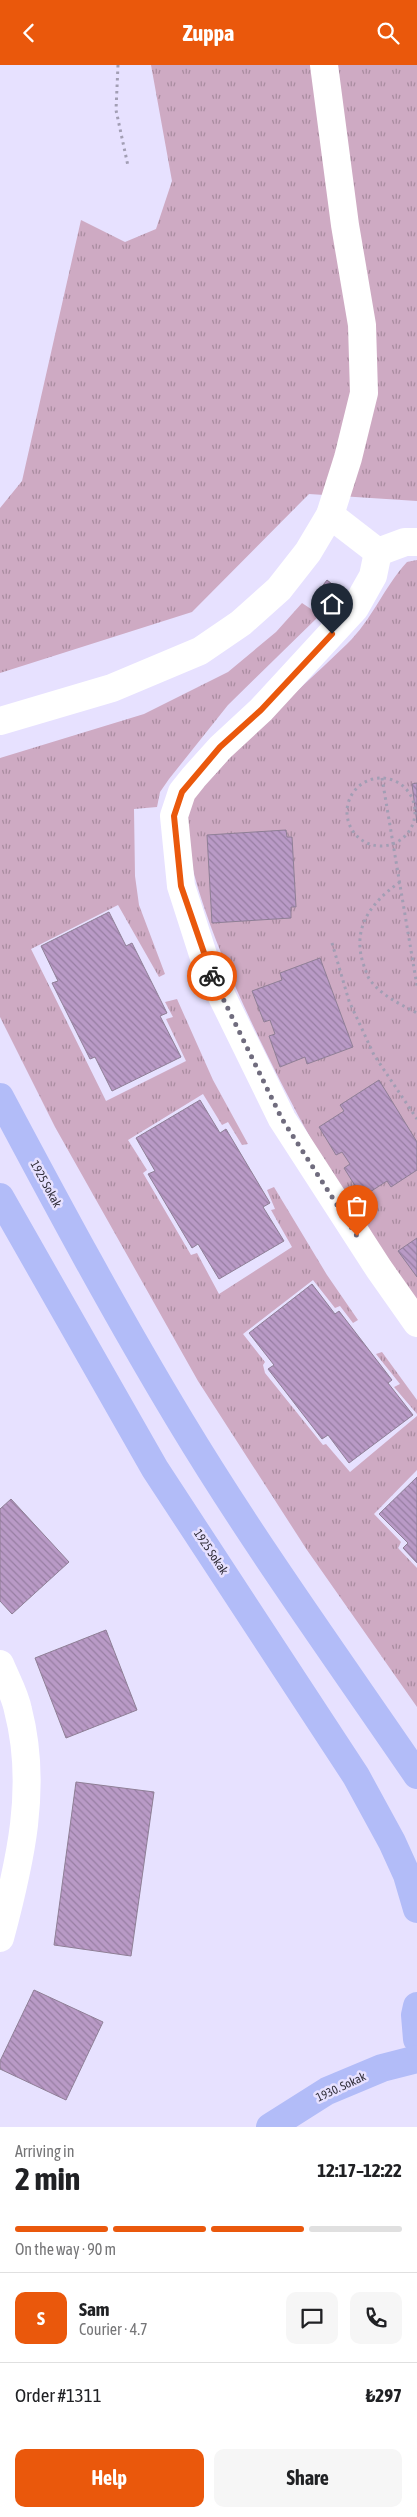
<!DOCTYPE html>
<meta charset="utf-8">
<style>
body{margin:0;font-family:"Asap Condensed",sans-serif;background:#f6f6f6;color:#202124;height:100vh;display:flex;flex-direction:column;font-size:19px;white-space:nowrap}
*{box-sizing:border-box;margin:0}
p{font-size:16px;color:#757577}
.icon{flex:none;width:28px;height:28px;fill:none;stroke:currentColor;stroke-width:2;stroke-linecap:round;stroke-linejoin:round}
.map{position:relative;height:2062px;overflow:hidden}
.side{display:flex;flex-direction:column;background:#fff;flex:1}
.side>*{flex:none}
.pin{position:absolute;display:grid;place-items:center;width:42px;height:42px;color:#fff;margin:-51px -21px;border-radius:50% 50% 50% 0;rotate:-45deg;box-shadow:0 0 5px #0007}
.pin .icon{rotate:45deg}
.courier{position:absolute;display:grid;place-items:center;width:50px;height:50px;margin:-25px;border:4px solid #ea580c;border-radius:50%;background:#fff;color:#222;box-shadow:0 1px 6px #0007}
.overview em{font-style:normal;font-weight:700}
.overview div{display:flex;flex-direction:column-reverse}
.overview{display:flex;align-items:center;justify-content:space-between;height:85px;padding:0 15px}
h1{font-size:32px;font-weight:700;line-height:38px}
.bar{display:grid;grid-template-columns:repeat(4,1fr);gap:8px 5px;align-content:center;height:60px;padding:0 15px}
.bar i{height:6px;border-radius:4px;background:#e0e0e0}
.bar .selected{background:#ea580c}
.bar p{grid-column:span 4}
.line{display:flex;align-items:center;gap:12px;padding:0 15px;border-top:1px solid #e0e0e0}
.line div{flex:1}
.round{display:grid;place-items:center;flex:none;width:52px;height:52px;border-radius:10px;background:#f6f6f6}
.button{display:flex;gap:10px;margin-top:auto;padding:10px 15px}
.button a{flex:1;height:58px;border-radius:10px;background:#ea580c;color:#fff;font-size:20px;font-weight:700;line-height:58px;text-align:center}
.button a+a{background:#f6f6f6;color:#202124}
header{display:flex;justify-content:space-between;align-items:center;height:65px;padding:0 15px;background:#ea580c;color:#fff;font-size:22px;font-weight:700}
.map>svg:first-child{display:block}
.grass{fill:url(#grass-tufts)}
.building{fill:url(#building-back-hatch);stroke:#8f7f96}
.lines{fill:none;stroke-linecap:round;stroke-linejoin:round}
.path{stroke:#a29eb4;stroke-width:3;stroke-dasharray:2.5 4;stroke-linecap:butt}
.minor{stroke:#fff;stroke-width:28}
.major{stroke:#b2bcf8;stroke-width:28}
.done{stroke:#706c7e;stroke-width:5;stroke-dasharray:0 9}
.route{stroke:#ea580c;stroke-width:6}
.labels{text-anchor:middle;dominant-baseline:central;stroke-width:5;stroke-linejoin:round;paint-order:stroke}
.street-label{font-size:12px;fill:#302d38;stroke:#e7e1ff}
</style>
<header><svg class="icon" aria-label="back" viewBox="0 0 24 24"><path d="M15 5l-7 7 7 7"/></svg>Zuppa<svg class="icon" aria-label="search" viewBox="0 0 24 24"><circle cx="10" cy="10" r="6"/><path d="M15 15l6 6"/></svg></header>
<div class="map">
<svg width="417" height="2062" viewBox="0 0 417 2062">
<defs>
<pattern id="grass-tufts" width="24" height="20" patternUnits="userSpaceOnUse" patternTransform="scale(1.25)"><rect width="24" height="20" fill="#ceaac3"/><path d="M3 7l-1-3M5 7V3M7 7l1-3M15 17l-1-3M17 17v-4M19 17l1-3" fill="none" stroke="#a88b9f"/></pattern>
<pattern id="building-back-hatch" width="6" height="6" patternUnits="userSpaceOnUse" patternTransform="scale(1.25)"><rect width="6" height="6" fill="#b99ac6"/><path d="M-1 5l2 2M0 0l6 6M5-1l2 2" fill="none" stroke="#977ea2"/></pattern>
</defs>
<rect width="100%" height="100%" fill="#e7e1ff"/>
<g class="grass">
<polygon points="151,0 417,0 417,436 309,429 192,547 0,608 0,443 22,416 81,155 125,177 156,164 172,116"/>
<path d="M417,495V1239C388,1194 357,1150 329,1105C294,1048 160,795 191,737C197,726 209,716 217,707C257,660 303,622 347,579C372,555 384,522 407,497Z"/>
<polygon points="302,538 320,550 228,640 169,714 160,727 157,742 134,744 135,811 139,840 165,909 159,912 118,840 31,884 106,1036 186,996 166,954 173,952 165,937 177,934 213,1015 248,1079 242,1080 228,1057 222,1060 203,1029 128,1075 147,1105 143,1108 191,1190 197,1188 219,1229 292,1182 271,1145 275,1144 267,1125 274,1122 327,1210 358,1255 353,1258 340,1241 335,1243 313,1215 243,1269 265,1297 263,1300 265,1308 323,1380 326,1379 350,1407 417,1351 417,1405 374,1449 401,1477 398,1483 417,1503 417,1642 307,1485 198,1316 55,1062 0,952 0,693 144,649 228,607 276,567"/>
<polygon points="382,1287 417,1335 417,1349 394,1322 400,1319 376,1289"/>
</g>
<g class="building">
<polygon points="327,515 336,522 324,539 314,532"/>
<polygon points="417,718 417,758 412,719"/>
<polygon points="286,765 287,772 292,772 296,842 291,842 291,853 212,858 207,770"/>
<polygon points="109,847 126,881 132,878 167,948 160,951 181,992 112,1026 95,992 90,994 52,918 58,916 41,881"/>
<polygon points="320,893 353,982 307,999 305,992 280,1002 269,971 275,969 270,955 264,957 252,926 282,915 280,908"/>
<polygon points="379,1015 417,1077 417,1105 391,1122 387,1116 362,1132 344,1103 350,1099 342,1087 336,1090 319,1062 344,1046 340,1040"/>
<polygon points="200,1035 220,1068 226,1064 270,1138 263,1142 284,1176 219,1214 198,1179 192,1183 148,1109 155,1106 136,1073"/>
<polygon points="417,1173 417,1212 398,1186"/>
<polygon points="312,1219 335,1249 339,1246 392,1315 388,1318 413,1350 349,1398 328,1370 322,1374 268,1304 274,1300 249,1268"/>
<polygon points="417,1412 417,1498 403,1483 408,1478 379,1449"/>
<polygon points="11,1434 69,1497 12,1549 0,1536 0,1444"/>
<polygon points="106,1565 137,1645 66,1673 35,1593"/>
<polygon points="76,1717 154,1727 131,1891 54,1880"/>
<polygon points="34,1925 103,1957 66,2035 0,2004 0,1996"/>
</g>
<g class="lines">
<g class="path">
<polyline points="118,0 116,45 128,101"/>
<circle cx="381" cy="747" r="34"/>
<polyline points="382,713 417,921"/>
<path d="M400,817C370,838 351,864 364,901C366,906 367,911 370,915C382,931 400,939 417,948"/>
<polyline points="332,878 349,936 374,990 417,1054"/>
</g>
<g class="minor">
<polyline points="330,450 378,487"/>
<polyline points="378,487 373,511 355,543 261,645 220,683 194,712 182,727 174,751 181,821 206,899 282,1054 379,1204 417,1258"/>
<polyline points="378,487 405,477 417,477"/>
<polyline points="0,656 112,623 200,586 241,558 279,524 308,487 330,450 348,393 364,328 362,260 345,160 324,0"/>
<path d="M0,1599C6,1614 15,1629 18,1645C38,1722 20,1798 0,1873"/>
</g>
<g class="major">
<path d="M0,1032C58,1141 117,1251 181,1357C254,1478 337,1593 417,1710"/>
<polyline points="0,1132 155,1404 356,1711 392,1777 407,1810 417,1844"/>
<polyline points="417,1941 415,1950 417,1974"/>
<polyline points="270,2062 327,2026 382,2003 417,1994"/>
</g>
</g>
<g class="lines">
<polyline class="done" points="212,911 282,1054 357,1171"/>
<polyline class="route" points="212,911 181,821 174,751 182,727 220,682 261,645 332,569"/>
</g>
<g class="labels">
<g class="street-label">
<text transform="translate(46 1119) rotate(61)">1925 Sokak</text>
<text transform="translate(211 1487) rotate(56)">1925 Sokak</text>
<text transform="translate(341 2022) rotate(-25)">1930. Sokak</text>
</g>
</g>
</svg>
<div class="pin" style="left:357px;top:1171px;background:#ea580c"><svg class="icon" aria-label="bag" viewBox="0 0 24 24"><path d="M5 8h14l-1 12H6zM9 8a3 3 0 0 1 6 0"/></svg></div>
<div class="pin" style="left:332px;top:569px;background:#1f2937"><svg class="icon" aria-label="home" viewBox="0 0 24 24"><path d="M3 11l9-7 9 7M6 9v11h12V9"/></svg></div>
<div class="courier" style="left:212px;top:911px"><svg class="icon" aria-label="bike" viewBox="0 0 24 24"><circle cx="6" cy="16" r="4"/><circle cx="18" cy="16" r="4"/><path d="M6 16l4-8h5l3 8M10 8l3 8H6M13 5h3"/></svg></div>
</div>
<section class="side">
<div class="overview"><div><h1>2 min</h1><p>Arriving in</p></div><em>12:17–12:22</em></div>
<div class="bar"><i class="selected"></i><i class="selected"></i><i class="selected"></i><i></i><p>On the way · 90 m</p></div>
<div class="line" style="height:90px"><b class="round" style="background:#ea580c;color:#fff">S</b><div><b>Sam</b><p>Courier · 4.7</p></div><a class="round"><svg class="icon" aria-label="chat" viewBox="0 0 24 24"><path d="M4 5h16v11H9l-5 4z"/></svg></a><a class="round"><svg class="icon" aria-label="phone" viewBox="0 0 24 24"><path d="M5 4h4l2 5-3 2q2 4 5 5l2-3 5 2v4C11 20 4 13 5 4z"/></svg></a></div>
<div class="line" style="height:65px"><div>Order #1311</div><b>₺297</b></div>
<div class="button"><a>Help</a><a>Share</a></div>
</section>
